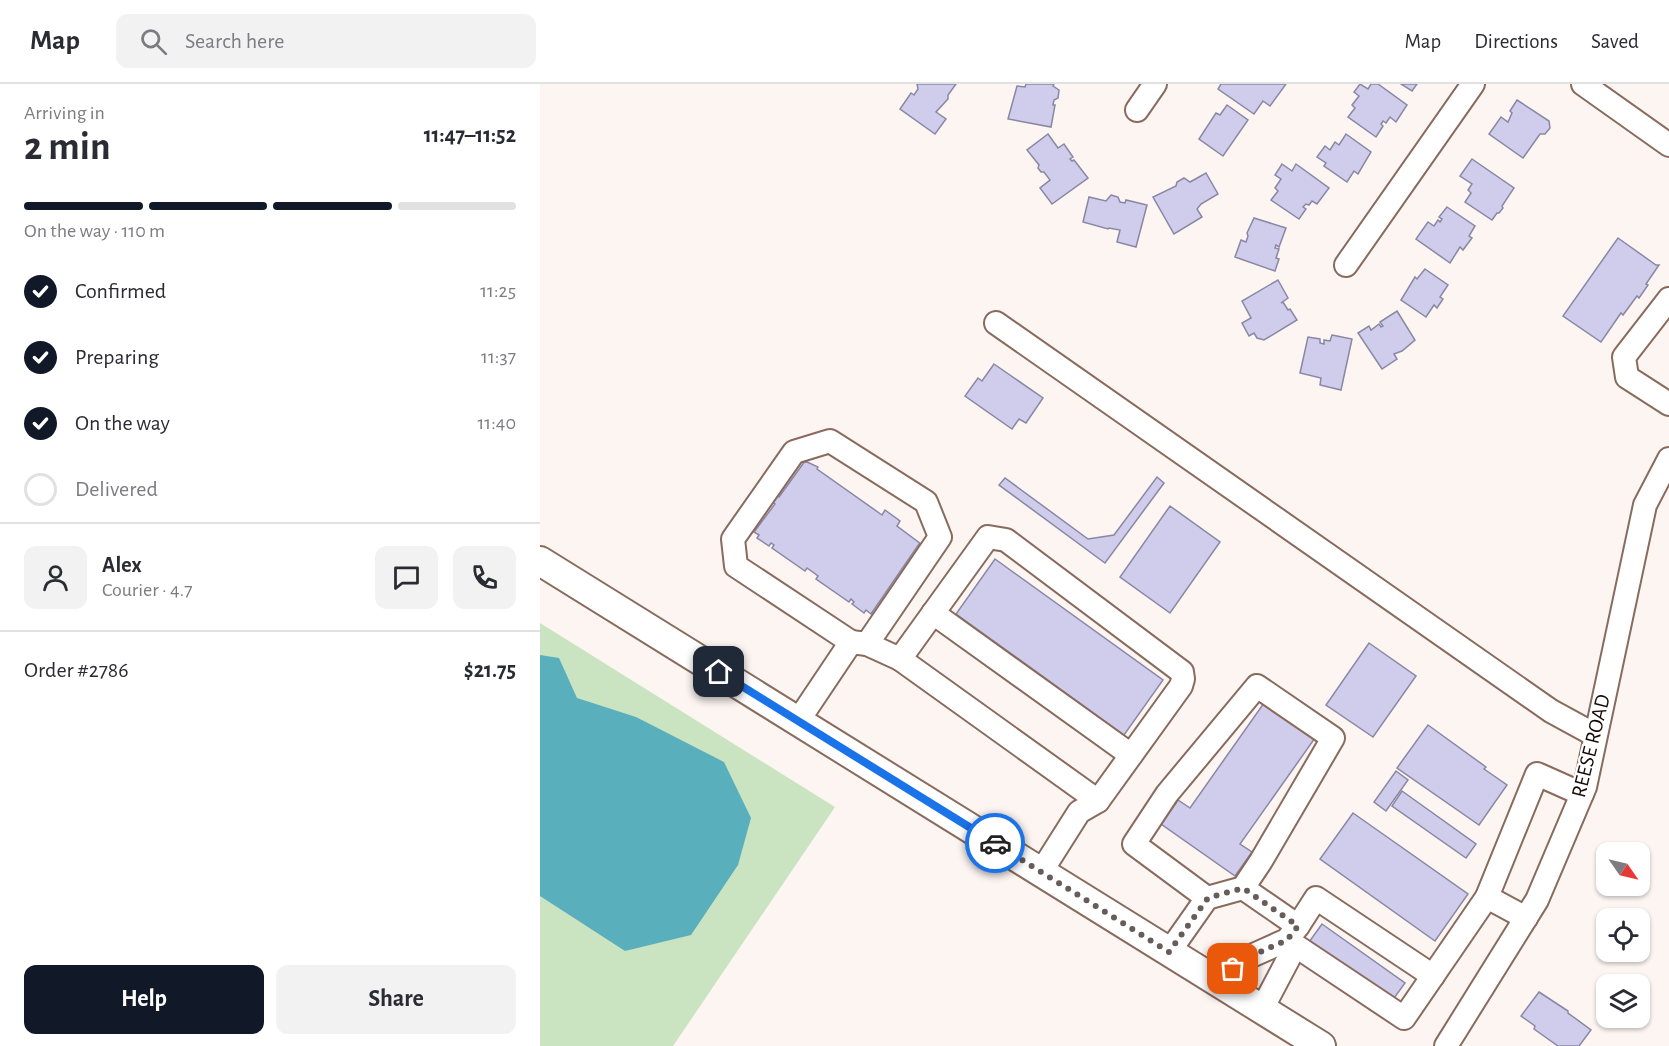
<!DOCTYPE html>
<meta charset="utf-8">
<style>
body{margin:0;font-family:"Alegreya Sans",sans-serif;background:#f2f2f3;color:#2b2b33;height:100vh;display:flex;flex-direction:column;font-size:22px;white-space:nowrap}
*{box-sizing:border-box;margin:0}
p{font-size:20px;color:#7c7c81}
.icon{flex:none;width:33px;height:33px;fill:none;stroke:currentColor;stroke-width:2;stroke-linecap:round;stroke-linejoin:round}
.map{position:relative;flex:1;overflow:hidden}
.side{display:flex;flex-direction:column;background:#fff;width:540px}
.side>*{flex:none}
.needle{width:39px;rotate:124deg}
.buttons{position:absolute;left:1056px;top:758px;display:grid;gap:12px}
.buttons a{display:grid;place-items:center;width:54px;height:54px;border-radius:12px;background:#fff;box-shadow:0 2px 4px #0004;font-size:30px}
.pin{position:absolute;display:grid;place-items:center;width:51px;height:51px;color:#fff;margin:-26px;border-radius:12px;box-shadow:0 3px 9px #0006}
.courier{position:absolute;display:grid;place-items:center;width:60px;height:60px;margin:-30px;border:4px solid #1a73e8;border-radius:50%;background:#fff;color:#222;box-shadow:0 2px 8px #0007}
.head em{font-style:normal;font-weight:700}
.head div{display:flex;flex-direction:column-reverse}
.head{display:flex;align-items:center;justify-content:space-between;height:102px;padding:0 24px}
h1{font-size:39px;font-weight:700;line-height:45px}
.bar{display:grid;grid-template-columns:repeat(4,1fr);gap:9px 6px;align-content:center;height:72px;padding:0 24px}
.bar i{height:8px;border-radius:4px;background:#e1e1e2}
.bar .on{background:#111827}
.bar p{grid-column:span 4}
.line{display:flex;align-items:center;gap:15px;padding:0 24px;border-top:2px solid #e1e1e2}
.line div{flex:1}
.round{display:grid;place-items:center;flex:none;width:63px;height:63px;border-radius:12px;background:#f2f2f3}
ol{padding:0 24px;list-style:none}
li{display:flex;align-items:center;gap:18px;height:66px}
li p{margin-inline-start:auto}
li .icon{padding:6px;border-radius:50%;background:#111827;color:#fff;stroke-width:4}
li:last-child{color:#7c7c81}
li i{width:33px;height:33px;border:3px solid #e1e1e2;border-radius:50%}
.cta{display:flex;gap:12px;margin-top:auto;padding:12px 24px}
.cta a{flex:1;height:69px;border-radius:12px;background:#111827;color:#fff;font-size:24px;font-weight:700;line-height:69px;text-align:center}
.cta a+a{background:#f2f2f3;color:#2b2b33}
header{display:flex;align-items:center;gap:36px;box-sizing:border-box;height:84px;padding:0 30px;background:#fff;border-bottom:2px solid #e1e1e2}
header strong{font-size:28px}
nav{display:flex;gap:33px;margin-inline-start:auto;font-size:21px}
.search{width:420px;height:54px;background:#f2f2f3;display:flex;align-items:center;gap:15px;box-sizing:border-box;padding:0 21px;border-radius:12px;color:#7c7c81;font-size:22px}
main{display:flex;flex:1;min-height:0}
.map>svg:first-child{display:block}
.green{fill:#cae3c0}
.water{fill:#5aafbd}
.building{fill:#d0cdec;stroke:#8a87a5;stroke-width:1.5}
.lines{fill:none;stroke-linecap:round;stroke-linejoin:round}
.minor-casing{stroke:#896b5d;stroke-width:26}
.major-casing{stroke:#896b5d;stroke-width:32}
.minor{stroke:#fff;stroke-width:22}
.major{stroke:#fff;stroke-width:28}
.done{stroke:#665c59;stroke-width:6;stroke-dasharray:0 10.8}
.route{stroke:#1a73e8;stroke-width:8}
.labels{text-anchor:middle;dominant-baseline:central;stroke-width:4.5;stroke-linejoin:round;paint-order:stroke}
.street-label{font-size:21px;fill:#150a06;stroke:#fff}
</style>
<header>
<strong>Map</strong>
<div class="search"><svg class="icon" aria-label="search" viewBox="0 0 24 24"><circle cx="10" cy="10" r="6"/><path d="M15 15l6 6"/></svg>Search here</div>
<nav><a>Map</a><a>Directions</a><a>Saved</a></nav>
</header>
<main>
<section class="side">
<div class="head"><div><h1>2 min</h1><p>Arriving in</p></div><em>11:47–11:52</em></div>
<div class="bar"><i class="on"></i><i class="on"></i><i class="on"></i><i></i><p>On the way · 110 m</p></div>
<ol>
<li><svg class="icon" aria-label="check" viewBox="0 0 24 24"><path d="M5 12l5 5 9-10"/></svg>Confirmed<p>11:25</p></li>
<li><svg class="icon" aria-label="check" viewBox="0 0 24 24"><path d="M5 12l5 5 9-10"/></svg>Preparing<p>11:37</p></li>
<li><svg class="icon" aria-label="check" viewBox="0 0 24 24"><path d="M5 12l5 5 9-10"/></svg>On the way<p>11:40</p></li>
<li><i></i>Delivered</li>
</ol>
<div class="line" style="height:108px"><a class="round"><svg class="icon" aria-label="person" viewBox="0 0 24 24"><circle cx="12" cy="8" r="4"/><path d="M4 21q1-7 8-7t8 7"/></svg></a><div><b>Alex</b><p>Courier · 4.7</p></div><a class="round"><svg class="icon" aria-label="chat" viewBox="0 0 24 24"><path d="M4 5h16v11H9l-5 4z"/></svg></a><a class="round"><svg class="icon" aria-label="phone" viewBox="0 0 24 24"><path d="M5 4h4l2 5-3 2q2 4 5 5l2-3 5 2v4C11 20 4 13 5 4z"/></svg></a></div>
<div class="line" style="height:78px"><div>Order #2786</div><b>$21.75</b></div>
<div class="cta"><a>Help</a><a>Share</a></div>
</section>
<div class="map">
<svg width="1129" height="962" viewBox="0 0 1129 962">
<rect width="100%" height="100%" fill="#fcf5f2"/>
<polygon class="green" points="0,539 295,723 133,962 0,962"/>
<polygon class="water" points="0,571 19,574 37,614 96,633 184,678 211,734 198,781 151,851 85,867 0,812"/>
<g class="building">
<polygon points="377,0 416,0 408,11 408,15 396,28 406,35 395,50 360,25 371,9 374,11 378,5"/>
<polygon points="486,0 514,0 513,2 519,6 518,14 514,16 513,21 515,21 511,43 468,35 477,2 485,3"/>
<polygon points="681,0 746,0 730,22 723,17 714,30 678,5"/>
<polygon points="820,0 828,5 831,0 838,0 867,21 856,38 850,33 846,39 843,37 841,40 843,42 836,53 808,33 815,24 812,21 819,12 814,8"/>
<polygon points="861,0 877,0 872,7"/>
<polygon points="977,16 1009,37 1010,44 1005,50 1000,50 983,74 949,50 961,33 968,38 972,29 970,27"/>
<polygon points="687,21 708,36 683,72 659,55 676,29 680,31"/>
<polygon points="508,50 518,64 524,60 533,73 530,75 532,77 534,76 548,94 512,120 500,104 510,96 504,88 501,88 498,84 499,81 487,66"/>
<polygon points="806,50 831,68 818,90 814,87 807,98 784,82 786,79 777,73 785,62 790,66 795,58 799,61"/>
<polygon points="932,75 974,104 962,122 963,124 959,129 957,129 952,136 925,118 931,109 928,106 932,100 920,92"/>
<polygon points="742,80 752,87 756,80 789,104 777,120 772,117 769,121 766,120 763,123 766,125 759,135 731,116 738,107 735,104 741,95 735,91"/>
<polygon points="666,89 678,110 661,120 657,125 662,133 634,150 613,113 636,102 637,98 644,94 650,98"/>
<polygon points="571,111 578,113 580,118 585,119 586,116 607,121 596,163 577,158 580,146 569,144 568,145 543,138 549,113 566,117"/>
<polygon points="907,123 935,142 929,152 932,154 923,166 920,163 910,179 876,155 888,138 894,142 898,136 900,138 902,135 899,133"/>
<polygon points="714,134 746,144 739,163 736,161 735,164 739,165 736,174 739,175 735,187 695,173 701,156 706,158 708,152 707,149"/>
<polygon points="1078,154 1116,181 1119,181 1106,200 1108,201 1099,214 1097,212 1083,231 1081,229 1061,258 1023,232"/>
<polygon points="885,185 908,201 900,213 903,215 897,224 894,221 886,233 861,216 875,193 877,195"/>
<polygon points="738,196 748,214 741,219 743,218 748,226 750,225 757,236 724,256 717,254 714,249 709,252 702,239 711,234 702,217"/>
<polygon points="857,227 875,256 862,267 854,270 857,275 842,285 818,249 829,242 831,246 839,240 841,243 843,242 840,238"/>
<polygon points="792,251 812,255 801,306 780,301 781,294 760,289 768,253 780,255 780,259 784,260 784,256 790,257"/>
<polygon points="454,280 503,314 486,339 479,335 472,345 425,312 438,294 442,297"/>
<polygon points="265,377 278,383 277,385 342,431 345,426 360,437 357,442 381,460 379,460 331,530 326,526 324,529 312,520 314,518 311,515 309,518 276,495 278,492 267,484 265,487 232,464 234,461 231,459 229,462 217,454 219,451 214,448 235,420 231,417 236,411 239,413"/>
<polygon points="617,393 624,399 565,479 459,401 465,394 548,455 574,451"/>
<polygon points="630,422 680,458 630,529 580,493"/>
<polygon points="455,475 623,596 584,651 416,530"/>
<polygon points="829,559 876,592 833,653 786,621"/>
<polygon points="724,619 775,654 700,760 712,768 695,792 621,740 638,716 650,724"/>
<polygon points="888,641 946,683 944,685 967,701 939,741 857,684"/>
<polygon points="856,687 868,696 846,727 834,718"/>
<polygon points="862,707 936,760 926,774 852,722"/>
<polygon points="813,729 928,810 895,857 780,775"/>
<polygon points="782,840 865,899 852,917 769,858"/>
<polygon points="999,908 1028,927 1028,929 1051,946 1039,962 1018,962 994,945 995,942 981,932"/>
</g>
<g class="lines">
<g class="minor-casing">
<g id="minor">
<polyline points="1043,0 1129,61"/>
<polyline points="597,26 615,0"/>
<polyline points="806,181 933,0"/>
<polyline points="1129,215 1084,273 1087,293 1129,320"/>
<polyline points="456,239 1011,627 1055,651"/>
<polyline points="393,529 591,671"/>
<polyline points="311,558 196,482 193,455 254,368 290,357 386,418 400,453 327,560"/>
<polyline points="360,575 558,717"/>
<polyline points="258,637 311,558 327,560 360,575 448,453 466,456 642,588 643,595 641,602 558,717 539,728 501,788"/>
<polyline points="947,813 997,690 1042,710"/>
<polyline points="758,842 776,814 893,892"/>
<polyline points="747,856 864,934 947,813 986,834"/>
<polyline points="629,868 667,814 594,760 627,710 717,602 793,654 721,777 703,804 667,814"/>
<polyline points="677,897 709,873 747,856 758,842 703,804"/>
<polyline points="722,925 751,870 747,856"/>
<polyline points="906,962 997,816 1045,703 1105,421 1129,375"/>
</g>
</g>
<g class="major-casing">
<polyline id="major" points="0,477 781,962"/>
</g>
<use href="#minor" class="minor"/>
<use href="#major" class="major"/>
</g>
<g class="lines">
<polyline class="done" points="455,759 629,868 668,814 703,804 758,842 747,856 709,873 693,885"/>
<polyline class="route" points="179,588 455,759"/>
</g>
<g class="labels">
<g class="street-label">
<text transform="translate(1051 662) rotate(-76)">REESE ROAD</text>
</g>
</g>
</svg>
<div class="buttons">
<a><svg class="needle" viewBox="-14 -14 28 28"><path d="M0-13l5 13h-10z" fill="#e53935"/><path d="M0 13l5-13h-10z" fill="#7c7c81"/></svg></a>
<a><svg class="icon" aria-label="locate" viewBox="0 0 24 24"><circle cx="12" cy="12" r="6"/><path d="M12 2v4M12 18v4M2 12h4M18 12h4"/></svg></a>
<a><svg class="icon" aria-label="layers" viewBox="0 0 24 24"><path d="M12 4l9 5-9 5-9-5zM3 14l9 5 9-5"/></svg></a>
</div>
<div class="pin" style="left:693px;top:885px;background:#ea580c"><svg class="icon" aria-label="bag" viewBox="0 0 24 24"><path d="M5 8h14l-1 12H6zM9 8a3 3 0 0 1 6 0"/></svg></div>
<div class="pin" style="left:179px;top:588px;background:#1f2937"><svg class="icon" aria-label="home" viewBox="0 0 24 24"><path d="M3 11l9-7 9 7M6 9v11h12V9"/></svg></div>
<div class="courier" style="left:455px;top:759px"><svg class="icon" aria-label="car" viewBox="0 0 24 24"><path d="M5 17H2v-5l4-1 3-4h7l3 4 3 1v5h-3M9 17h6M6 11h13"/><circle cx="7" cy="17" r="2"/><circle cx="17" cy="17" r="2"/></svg></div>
</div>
</main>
